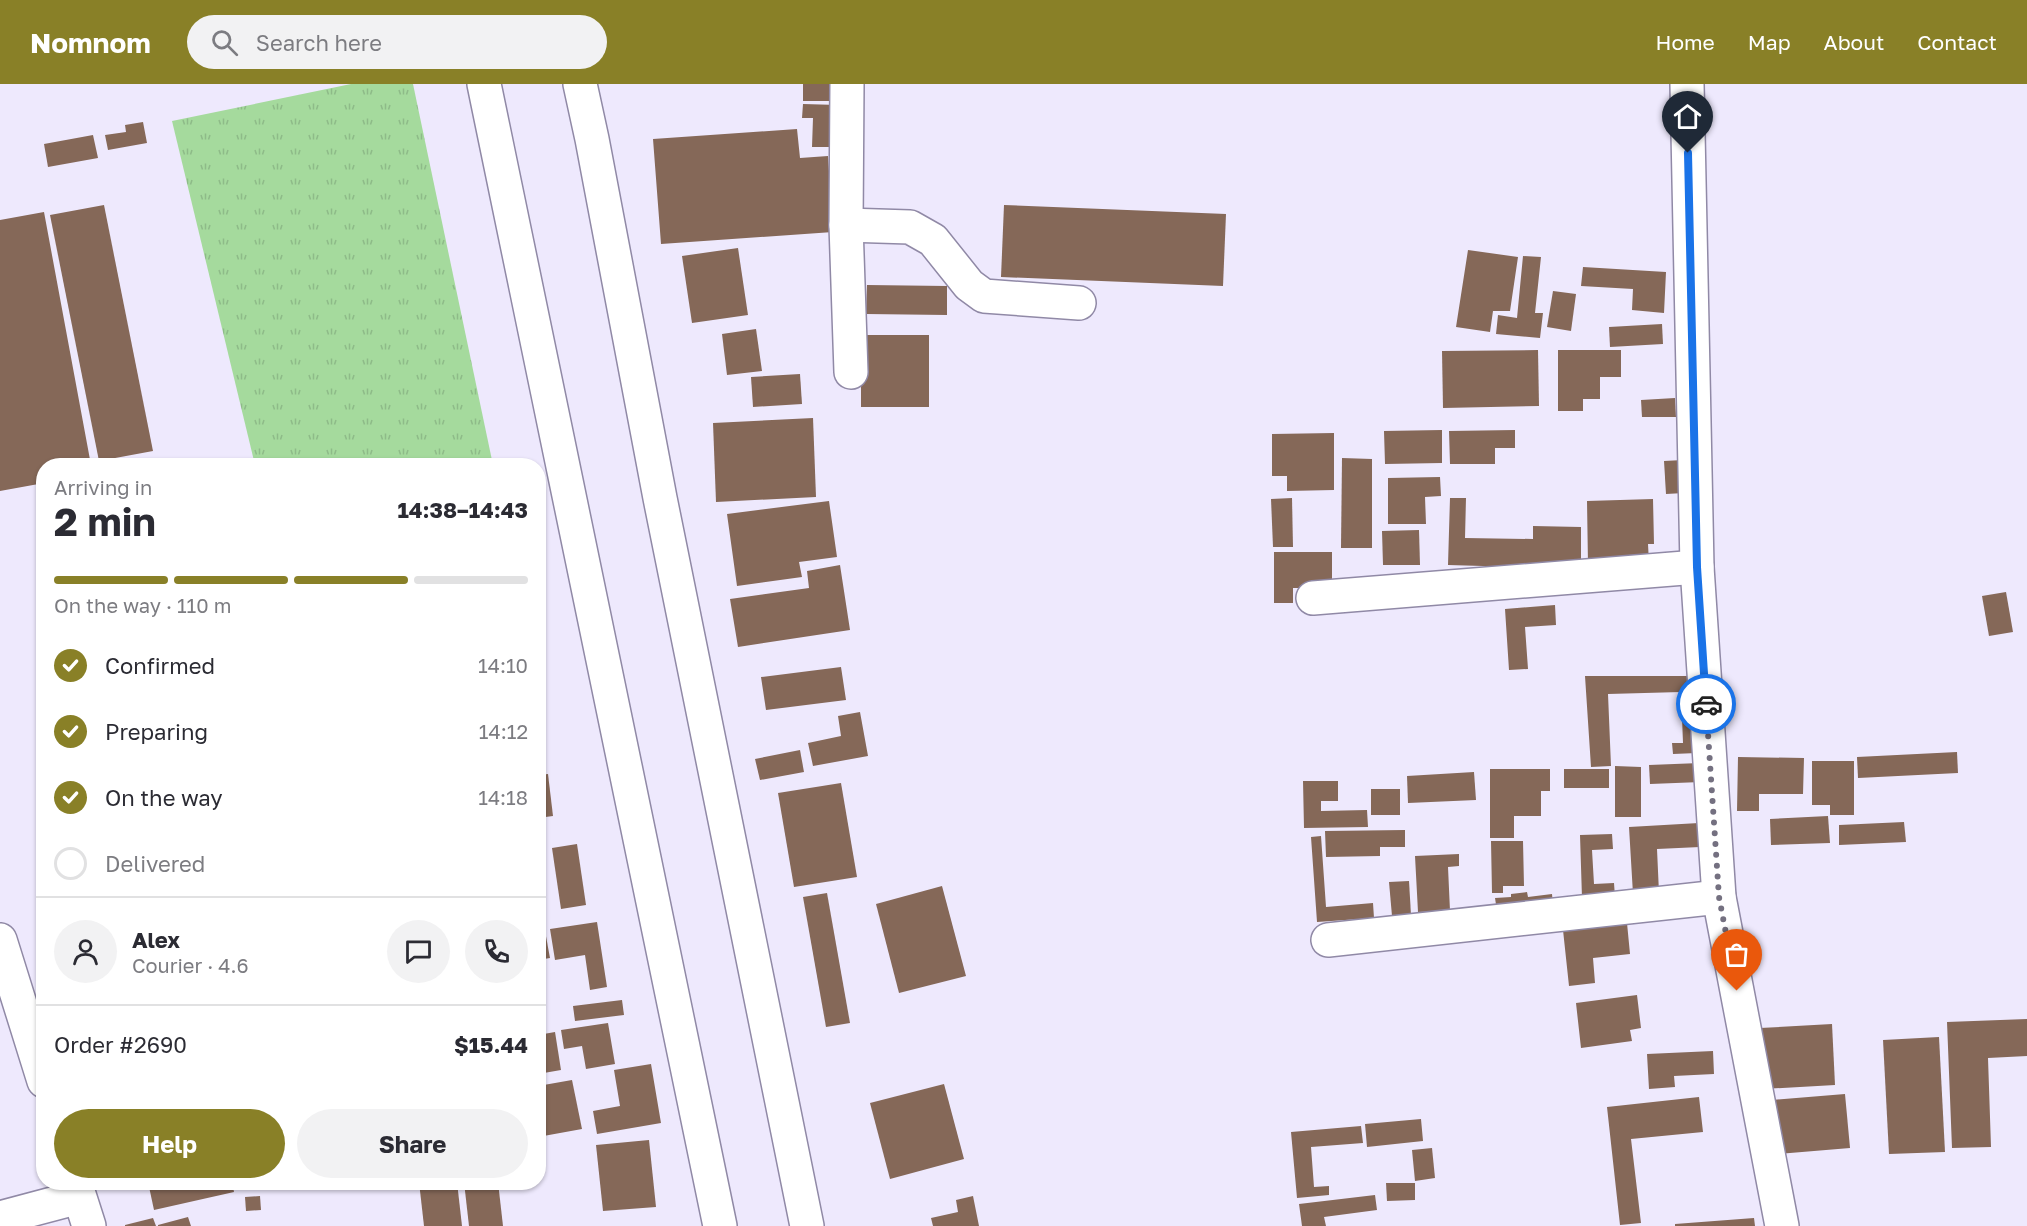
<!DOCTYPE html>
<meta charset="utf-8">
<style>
body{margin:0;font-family:"Golos Text",sans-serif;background:#f2f2f3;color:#2b2b33;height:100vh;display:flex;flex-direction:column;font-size:22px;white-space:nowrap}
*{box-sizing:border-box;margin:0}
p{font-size:20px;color:#7c7c81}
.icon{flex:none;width:33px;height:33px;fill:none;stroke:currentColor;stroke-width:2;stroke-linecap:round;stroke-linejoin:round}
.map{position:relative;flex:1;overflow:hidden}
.sheet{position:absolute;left:36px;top:374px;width:510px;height:732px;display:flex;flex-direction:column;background:#fff;border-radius:24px;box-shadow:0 2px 4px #0004}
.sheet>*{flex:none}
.pin{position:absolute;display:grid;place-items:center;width:51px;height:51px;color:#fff;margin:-62px -26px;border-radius:50% 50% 50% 0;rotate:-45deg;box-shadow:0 0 6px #0007}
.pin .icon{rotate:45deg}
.courier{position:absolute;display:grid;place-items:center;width:60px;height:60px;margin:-30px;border:4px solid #1a73e8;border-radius:50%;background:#fff;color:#222;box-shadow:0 2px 8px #0007}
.head em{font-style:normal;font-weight:700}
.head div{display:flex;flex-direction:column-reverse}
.head{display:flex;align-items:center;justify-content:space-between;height:102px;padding:0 18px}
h1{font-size:39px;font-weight:700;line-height:45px}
.bar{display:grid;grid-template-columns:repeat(4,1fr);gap:9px 6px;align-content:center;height:72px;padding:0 18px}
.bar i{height:8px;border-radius:4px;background:#e1e1e2}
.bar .selected{background:#898027}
.bar p{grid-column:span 4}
.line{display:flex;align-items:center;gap:15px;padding:0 18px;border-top:2px solid #e1e1e2}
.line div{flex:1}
.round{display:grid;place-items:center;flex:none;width:63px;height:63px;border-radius:32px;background:#f2f2f3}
ol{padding:0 18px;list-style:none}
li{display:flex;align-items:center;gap:18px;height:66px}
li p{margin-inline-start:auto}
li .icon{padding:6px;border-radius:50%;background:#898027;color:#fff;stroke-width:4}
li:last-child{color:#7c7c81}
li i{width:33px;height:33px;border:3px solid #e1e1e2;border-radius:50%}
.cta{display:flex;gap:12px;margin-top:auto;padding:12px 18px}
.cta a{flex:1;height:69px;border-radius:36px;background:#898027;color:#fff;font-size:24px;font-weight:700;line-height:69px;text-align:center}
.cta a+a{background:#f2f2f3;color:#2b2b33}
header{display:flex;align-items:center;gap:36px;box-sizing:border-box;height:84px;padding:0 30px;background:#898027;color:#fff}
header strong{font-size:28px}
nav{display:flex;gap:33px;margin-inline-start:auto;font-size:21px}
.search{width:420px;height:54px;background:#f2f2f3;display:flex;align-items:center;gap:15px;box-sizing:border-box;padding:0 21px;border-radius:33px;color:#7c7c81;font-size:22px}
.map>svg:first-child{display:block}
.grass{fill:url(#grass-tufts)}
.building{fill:#856858}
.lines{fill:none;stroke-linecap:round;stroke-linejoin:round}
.minor-casing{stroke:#9089a6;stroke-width:36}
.minor{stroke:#fff;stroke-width:33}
.done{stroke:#747080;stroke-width:6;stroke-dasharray:0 10.8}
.route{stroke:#1a73e8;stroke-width:8}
</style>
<header>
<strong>Nomnom</strong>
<div class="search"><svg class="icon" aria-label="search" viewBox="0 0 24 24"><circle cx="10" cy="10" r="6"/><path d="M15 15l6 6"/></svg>Search here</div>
<nav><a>Home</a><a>Map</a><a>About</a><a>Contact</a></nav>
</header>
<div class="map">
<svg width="2027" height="1142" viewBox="0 0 2027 1142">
<defs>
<pattern id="grass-tufts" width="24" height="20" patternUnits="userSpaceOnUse" patternTransform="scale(1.5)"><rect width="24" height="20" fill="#a5da9d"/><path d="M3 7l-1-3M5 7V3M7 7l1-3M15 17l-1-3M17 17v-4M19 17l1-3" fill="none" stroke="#8ebb88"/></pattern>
</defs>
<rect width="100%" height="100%" fill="#eee9fd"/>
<polygon class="grass" points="351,0 413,0 493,381 255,381 172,37"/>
<g class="building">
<rect x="803" y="0" width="35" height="17"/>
<polygon points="803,20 838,21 837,63 812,63 813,34 802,34"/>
<polygon points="143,38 147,59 108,66 105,51 126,48 125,41"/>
<polygon points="797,45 800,74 828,72 833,148 661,160 653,55"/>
<polygon points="93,51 98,74 48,83 44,60"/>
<polygon points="104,121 153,367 99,377 50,131"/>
<polygon points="1004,121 1226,130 1223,202 1001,193"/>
<polygon points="44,128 91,381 44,381 44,399 0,407 0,136"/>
<polygon points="738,164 748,231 692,239 682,172"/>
<polygon points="1468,166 1518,173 1510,227 1493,227 1490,248 1456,243"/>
<polygon points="1523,172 1541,173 1535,229 1543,229 1540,254 1496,250 1498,231 1517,234"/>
<polygon points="1583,183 1666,188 1664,229 1632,226 1633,205 1581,202"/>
<polygon points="867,201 947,202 947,231 866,230"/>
<polygon points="1553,207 1576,210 1571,247 1547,243"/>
<polygon points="1662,240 1663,260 1610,263 1609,243"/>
<polygon points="756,245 762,287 727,291 722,250"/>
<rect x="861" y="251" width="68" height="72"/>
<polygon points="1538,266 1539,322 1443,324 1442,267"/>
<polygon points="1558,266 1621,266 1621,293 1600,293 1600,315 1583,315 1583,327 1558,327"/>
<polygon points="800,290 802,320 753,323 751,293"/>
<polygon points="1675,314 1676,333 1642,333 1641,316"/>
<polygon points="813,334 816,413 716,418 713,339"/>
<polygon points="1442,346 1442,379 1385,380 1384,347"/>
<polygon points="1515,346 1515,364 1495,364 1495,380 1450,380 1449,347"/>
<polygon points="1334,349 1334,406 1287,407 1287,392 1272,392 1272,350"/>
<polygon points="1342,374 1372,375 1372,464 1341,464"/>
<polygon points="1683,376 1684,409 1666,410 1664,377"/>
<polygon points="1440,393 1441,412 1425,413 1426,440 1388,440 1388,394"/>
<polygon points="1292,414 1293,463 1273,463 1271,415"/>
<polygon points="1450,414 1466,414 1465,454 1533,455 1533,442 1581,443 1581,485 1448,481"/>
<polygon points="1653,415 1654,460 1648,460 1649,479 1588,481 1587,417"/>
<polygon points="829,417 837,473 799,478 802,493 737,502 727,430"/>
<polygon points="1419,446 1420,481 1383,481 1382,447"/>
<polygon points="1274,468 1332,468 1332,504 1293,504 1293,519 1274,519"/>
<polygon points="840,481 850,546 738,563 730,515 809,504 807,487"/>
<polygon points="2006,508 2013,548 1989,552 1982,512"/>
<polygon points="1555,521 1556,541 1525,543 1528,585 1509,586 1505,525"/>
<polygon points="841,583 846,616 766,626 761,593"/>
<polygon points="1585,592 1696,592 1697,669 1673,670 1672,659 1683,659 1681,608 1608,610 1611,682 1591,683"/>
<polygon points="538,619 546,659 538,661"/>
<polygon points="860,628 868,672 813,682 808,659 841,652 838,632"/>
<polygon points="800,666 804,688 760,696 755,675"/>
<polygon points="1957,668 1958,689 1858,694 1857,673"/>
<polygon points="1738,673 1804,674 1803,710 1759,710 1759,727 1737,727"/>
<polygon points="1812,677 1854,677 1854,731 1830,731 1830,721 1812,721"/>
<polygon points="1700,679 1701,698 1650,700 1649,681"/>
<polygon points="1615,682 1641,683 1641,733 1615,733"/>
<polygon points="1490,685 1550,685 1550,707 1541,707 1541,732 1514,732 1514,754 1490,754"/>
<rect x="1564" y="685" width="45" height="19"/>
<polygon points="1474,688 1476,716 1408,719 1407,692"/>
<polygon points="548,690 553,732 538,734 538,691"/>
<polygon points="1303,697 1338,697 1338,717 1321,717 1321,727 1367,726 1368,743 1304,744"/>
<polygon points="841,699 857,793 794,803 778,709"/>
<rect x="1371" y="705" width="29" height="26"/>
<polygon points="1828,732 1830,759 1771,761 1770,735"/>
<polygon points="1904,738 1906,758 1839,761 1839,741"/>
<polygon points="1699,739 1700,763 1657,765 1659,809 1633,810 1629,743"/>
<polygon points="1405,746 1405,763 1380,763 1380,772 1326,773 1325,747"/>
<polygon points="1612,750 1613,765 1592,766 1594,800 1614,799 1615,813 1582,814 1580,751"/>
<polygon points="1321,752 1326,823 1373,819 1374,834 1317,838 1311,753"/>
<polygon points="1491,757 1523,757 1524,802 1503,802 1503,809 1492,809"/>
<polygon points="577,760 586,821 561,825 552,764"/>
<polygon points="1459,770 1459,782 1448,783 1450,827 1418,828 1415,772"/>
<polygon points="1409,797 1411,831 1392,832 1389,798"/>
<polygon points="942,802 966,892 899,909 876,820"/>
<polygon points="1527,808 1528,813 1552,810 1553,821 1497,827 1495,814 1511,813 1511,810"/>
<polygon points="827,809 850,939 826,943 803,813"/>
<polygon points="597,838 607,903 590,906 585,871 555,876 550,845"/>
<polygon points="1627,839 1630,870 1593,874 1595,899 1569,902 1563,846"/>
<polygon points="545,847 550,874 538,876 538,848"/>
<polygon points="1637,911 1641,944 1630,946 1632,957 1581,964 1576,919"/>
<polygon points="622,916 624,931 575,937 573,922"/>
<polygon points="2027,935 2027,972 1988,974 1991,1063 1952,1064 1947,938"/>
<polygon points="608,939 615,980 586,985 582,962 564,965 561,946"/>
<polygon points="1832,940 1835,1001 1763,1005 1760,944"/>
<polygon points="555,948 561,986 538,990 538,951"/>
<polygon points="1939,953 1945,1068 1889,1070 1883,956"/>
<polygon points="1713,967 1714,990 1674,992 1675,1003 1649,1005 1647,970"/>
<polygon points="651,980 661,1039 597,1050 593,1027 620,1022 614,986"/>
<polygon points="572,996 582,1045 538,1053 538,1002"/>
<polygon points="944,1000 964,1075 890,1095 870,1019"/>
<polygon points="1845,1010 1850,1064 1777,1070 1772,1016"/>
<polygon points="1699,1013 1703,1048 1631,1055 1641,1139 1620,1141 1607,1023"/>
<polygon points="1421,1035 1423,1057 1367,1063 1365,1040"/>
<polygon points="1361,1042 1363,1059 1311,1063 1314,1103 1329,1102 1329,1111 1297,1114 1291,1048"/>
<polygon points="649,1056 656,1123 603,1127 596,1061"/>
<polygon points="1432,1064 1435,1094 1415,1097 1412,1066"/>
<polygon points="148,1098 232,1098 234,1108 154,1126"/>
<polygon points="419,1098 457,1098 462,1142 424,1142"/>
<polygon points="464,1098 498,1098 503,1142 469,1142"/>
<polygon points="1386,1099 1415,1099 1415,1116 1387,1117"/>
<polygon points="1375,1111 1377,1126 1324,1133 1326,1142 1302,1142 1299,1120"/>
<polygon points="260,1112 261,1126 246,1127 245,1113"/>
<polygon points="973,1112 979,1142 933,1142 931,1134 958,1128 956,1116"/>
<polygon points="188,1133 191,1142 158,1142 158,1141"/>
<polygon points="153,1134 156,1142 125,1142 125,1141"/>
<polygon points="1754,1134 1755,1142 1675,1142 1675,1140"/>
</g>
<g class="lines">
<g class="minor-casing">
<g id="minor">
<polyline points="484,0 720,1142"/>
<polyline points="580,0 592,55 660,414 807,1142"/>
<polyline points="847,0 846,141 851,288"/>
<polyline points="1687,0 1697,483 1719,813 1782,1142"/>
<polyline points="846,141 910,143 933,156 969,201 984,212 1079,219"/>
<polyline points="1313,514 1697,483"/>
<polyline points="0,856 44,997"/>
<polyline points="1328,856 1719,813"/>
<polyline points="75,1098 89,1142"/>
<polyline points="0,1134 79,1113"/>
</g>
</g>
<use href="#minor" class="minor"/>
</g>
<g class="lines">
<polyline class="done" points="1706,620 1719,813 1737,907"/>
<polyline class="route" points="1688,69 1697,483 1706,620"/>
</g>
</svg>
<div class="pin" style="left:1737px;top:907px;background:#ea580c"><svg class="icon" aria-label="bag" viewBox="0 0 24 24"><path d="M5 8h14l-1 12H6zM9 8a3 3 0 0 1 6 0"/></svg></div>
<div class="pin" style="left:1688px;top:69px;background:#1f2937"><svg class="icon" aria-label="home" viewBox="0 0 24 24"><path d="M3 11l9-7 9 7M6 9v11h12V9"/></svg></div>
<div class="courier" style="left:1706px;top:620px"><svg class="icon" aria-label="car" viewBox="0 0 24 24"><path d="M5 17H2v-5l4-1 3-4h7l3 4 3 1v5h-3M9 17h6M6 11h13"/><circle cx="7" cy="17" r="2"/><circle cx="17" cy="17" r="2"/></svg></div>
<section class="sheet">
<div class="head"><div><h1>2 min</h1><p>Arriving in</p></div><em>14:38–14:43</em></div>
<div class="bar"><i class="selected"></i><i class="selected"></i><i class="selected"></i><i></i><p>On the way · 110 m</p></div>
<ol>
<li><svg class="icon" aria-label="check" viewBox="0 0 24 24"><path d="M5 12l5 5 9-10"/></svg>Confirmed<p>14:10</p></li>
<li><svg class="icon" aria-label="check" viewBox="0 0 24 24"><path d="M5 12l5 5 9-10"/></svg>Preparing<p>14:12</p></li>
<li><svg class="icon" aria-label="check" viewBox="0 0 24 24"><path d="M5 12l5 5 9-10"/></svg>On the way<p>14:18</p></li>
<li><i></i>Delivered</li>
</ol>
<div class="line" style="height:108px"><a class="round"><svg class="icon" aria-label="person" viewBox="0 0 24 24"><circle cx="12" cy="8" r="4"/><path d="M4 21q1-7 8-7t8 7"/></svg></a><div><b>Alex</b><p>Courier · 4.6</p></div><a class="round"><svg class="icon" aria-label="chat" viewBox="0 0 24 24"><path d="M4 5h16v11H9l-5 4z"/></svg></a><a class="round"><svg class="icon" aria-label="phone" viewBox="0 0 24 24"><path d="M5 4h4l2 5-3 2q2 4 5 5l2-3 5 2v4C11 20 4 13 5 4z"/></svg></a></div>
<div class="line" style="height:78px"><div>Order #2690</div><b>$15.44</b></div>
<div class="cta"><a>Help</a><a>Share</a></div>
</section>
</div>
